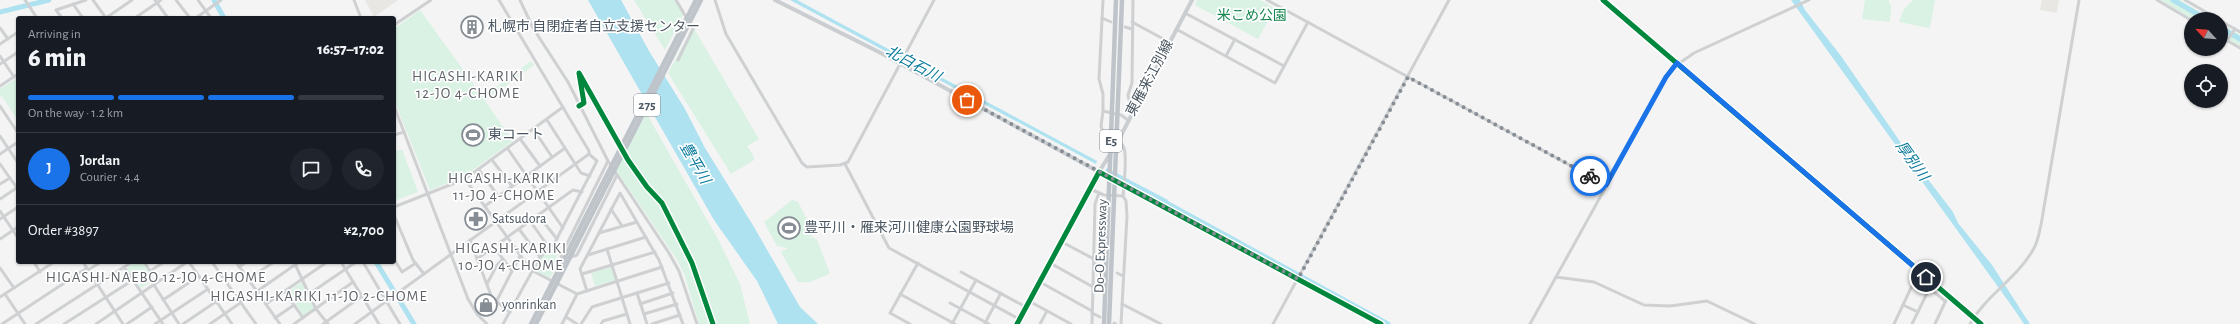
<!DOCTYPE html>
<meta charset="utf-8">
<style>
body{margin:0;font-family:"Alegreya Sans","Noto Sans JP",sans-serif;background:#20242c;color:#f1f3f6;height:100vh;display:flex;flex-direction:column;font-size:15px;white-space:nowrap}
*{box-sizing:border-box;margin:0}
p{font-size:13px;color:#9ea1a6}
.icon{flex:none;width:22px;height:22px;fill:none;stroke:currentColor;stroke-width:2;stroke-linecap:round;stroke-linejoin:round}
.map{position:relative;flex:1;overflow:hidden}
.details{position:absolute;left:16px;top:16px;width:380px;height:248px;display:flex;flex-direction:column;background:#171b24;border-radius:4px;box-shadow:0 1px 3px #0004}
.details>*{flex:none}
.needle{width:26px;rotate:296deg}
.controls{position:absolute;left:2184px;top:12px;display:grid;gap:8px}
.controls a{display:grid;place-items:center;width:44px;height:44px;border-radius:50%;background:#171b24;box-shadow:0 1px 3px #0004;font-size:20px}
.pin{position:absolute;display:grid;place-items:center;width:34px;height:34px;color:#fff;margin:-17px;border:2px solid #fff;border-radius:50%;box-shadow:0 1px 4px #0007}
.courier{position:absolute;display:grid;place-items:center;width:40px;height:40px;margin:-20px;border:3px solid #1a73e8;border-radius:50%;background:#fff;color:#222;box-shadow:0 1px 5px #0007}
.overview em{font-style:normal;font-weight:800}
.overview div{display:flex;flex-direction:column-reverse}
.overview{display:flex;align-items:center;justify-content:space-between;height:68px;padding:0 12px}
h1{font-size:26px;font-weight:800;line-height:30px}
.bar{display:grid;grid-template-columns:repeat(4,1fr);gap:6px 4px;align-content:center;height:48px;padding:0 12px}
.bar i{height:5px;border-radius:3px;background:#363941}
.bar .active{background:#1a73e8}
.bar p{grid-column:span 4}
.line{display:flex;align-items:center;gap:10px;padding:0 12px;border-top:1px solid #363941}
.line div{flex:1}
.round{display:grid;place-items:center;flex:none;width:42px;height:42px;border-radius:21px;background:#20242c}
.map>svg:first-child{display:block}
.commercial{fill:#e8e7e3}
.green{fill:#d9f2e3}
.water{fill:#aee2f0}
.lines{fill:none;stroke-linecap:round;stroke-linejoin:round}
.river{stroke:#aee2f0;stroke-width:5}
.minor{stroke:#ced0d2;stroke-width:3}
.major{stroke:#caced1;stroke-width:4}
.highway{stroke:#bec4c9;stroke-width:4.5}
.cycleway-casing{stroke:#fff;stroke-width:8}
.cycleway{stroke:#00873e;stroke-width:5}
.done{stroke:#868d94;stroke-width:4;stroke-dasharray:0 7.2}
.route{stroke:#1a73e8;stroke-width:5}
.labels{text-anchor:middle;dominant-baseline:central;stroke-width:3.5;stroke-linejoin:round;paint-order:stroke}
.shield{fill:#fff;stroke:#808990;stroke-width:1}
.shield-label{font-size:13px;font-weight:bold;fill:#4a5661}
.park-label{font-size:14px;fill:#17864f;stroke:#fff}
.poi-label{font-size:14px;fill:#4a5661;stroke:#fff;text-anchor:start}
.street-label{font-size:14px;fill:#4a5661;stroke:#fff}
.water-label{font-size:15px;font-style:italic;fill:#0c7c9b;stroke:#fff}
.neighbourhood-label{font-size:15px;letter-spacing:1px;fill:#5f6368;stroke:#fff}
</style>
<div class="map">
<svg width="2240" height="324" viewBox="0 0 2240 324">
<rect width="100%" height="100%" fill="#f4f4f4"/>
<g class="commercial">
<polygon points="365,0 398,0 374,17"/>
<polygon points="2042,0 2059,0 2057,13 2040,10"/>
</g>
<g class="green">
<polygon points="634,0 675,0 683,15 665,50"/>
<polygon points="1197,0 1260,0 1275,8 1258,39 1195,5"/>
<polygon points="1865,0 1888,0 1891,6 1890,22 1862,19"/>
<polygon points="1913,0 1935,0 1930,27 1928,28 1899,22 1904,9"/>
<polygon points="2160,0 2180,0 2212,19 2193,19"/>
<polygon points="420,10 483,97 531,61 534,65 485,101 513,141 463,177 430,190 394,100 394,29"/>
<polygon points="2221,24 2240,35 2240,46 2221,35"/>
<polygon points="693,27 759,139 747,146 754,157 754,160 731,174 668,73"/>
<polygon points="18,77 18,121 2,96 0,97 0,89"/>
<polygon points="645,111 718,239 740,284 750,324 699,324 684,273 676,258 616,170"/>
<polygon points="402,149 418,192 394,201 394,152"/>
<polygon points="792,200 798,202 814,233 808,239 812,237 817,240 829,271 829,274 810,282 798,282 781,252 788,248 777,246 764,222"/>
<polygon points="554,248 559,251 556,258 558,264 550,278 534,270 541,258"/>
<polygon points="135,262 142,262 154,280 141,288 127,268"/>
<polygon points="611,267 615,280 595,286 591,273"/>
<polygon points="302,282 314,308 303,316 288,292"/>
</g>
<g class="water">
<polygon points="588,0 621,0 649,51 685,109 705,148 754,227 800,307 818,324 778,324 757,281 714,220"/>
<polygon points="790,0 797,0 1097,161 1096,164"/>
<polygon points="1791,0 1800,0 1805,10 1841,56 1910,156 1953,212 1958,223 1992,265 2019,307 2014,309"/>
<polygon points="1107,168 1168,200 1167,204 1105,171"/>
</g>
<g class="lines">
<g class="river">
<polyline points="214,0 224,18"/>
<polyline points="2173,0 2206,19"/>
<polyline points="0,12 49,0"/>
<polyline points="2221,28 2240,39"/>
<polyline points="1161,200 1388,324"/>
<polyline points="376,262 414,324"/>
<polyline points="2013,303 2027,324"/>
</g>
<g class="minor">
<polyline points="25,0 37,18"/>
<polyline points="93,0 106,18"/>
<polyline points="155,0 168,18"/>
<polyline points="176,0 190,18"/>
<polyline points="198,0 211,18"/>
<polyline points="354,0 361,18"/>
<polyline points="499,0 589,151 589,154 597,161 553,246 540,257 503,324"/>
<polyline points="520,0 533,28 568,82 608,161 669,253 679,271 697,324"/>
<polyline points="676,0 693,29 678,60"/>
<polyline points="715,0 726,34 802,163 807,167 840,165 848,162 934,0"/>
<path d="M1103,0L1099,79L1103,94V111L1101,126L1103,133C1110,137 1121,140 1124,148C1127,157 1124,186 1123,196L1126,201L1127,216L1121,324"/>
<polyline points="1133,0 1132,83 1128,95 1129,100 1136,104"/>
<polyline points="1267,0 1606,185"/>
<polyline points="1603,0 1981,324"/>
<polyline points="2157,0 2191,20"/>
<polyline points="2185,0 2218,19"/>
<polyline points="73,4 83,18"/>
<polyline points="1185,13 1284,66"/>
<polyline points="62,18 56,10 86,0"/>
<polyline points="106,18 132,0"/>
<polyline points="135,18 161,0"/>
<polyline points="196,18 221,0"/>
<polyline points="1102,18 1111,22"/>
<polyline points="2221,21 2240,32"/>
<polyline points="1132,22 1169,42"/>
<polyline points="394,25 431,0"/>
<polyline points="1125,27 1132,29"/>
<polyline points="0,28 8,39"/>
<polyline points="1176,29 1275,83 1308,22"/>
<polyline points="2221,37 2240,48"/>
<polyline points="2227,41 2235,29"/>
<polyline points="0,44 18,32"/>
<polyline points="0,56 14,77"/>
<polyline points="1226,56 1235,39"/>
<polyline points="0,64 18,52"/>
<polyline points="0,86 18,74"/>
<polyline points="0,106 18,133"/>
<polyline points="394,106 468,299 477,314 487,324"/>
<polyline points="1103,111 1121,115 1128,120"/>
<polyline points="547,120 581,173 590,176"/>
<polyline points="534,130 552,157"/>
<polyline points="394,135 404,132"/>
<polyline points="0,136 18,163"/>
<polyline points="521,140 540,166"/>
<polyline points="508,149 563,228"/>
<polyline points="0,154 18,142"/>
<polyline points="492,160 512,186"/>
<polyline points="0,164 17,188"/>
<polyline points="845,164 889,248 1019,319"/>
<polyline points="479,170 498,196"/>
<polyline points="465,179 531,270 552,281"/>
<polyline points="0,184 10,178"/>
<polyline points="1090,189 1104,195 1123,196"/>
<polyline points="0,199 18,187"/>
<polyline points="485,206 565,148"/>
<polyline points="394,207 465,179 563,107"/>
<polyline points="611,209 622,226"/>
<polyline points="0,211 18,238"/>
<polyline points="394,215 413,260 424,274"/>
<polyline points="538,215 557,239"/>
<polyline points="0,219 18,207"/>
<polyline points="530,221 550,249"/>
<polyline points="519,229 540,257"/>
<polyline points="599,233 637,222"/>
<polyline points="0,239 18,227"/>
<polyline points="470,240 492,298 510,312"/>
<polyline points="1062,242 1094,259"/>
<polyline points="494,247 512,271 496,302"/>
<polyline points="607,249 630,324"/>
<polyline points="588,255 646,237"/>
<polyline points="571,257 577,255 617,175"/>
<polyline points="565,258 562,258 561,256 608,161"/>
<polyline points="394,259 402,272 416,263"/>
<polyline points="477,259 573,190 582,192"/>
<polyline points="34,262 40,272"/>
<polyline points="83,262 123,324"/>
<polyline points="144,262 150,271 164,262"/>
<polyline points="189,262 232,324"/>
<polyline points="212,262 256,324"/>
<polyline points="236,262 280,324"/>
<polyline points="294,262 316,309 328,324"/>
<polyline points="341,262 379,324"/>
<polyline points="363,262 400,324"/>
<polyline points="1050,263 1093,287"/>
<polyline points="1094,263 1102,267"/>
<polyline points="124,267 163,324"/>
<polyline points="239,267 246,262"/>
<polyline points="0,268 14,288"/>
<polyline points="88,270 101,262"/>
<polyline points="512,271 520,256"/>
<polyline points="961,272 1026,307"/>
<polyline points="1117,273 1123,276"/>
<polyline points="582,274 655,252"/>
<polyline points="1915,276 1945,301"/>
<polyline points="1556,277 1594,282 1644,305 1670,306 1707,301 1755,324"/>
<polyline points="248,279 274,262"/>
<polyline points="1040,282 1092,311"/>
<polyline points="556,283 577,294"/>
<polyline points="487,284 497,265 503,259"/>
<polyline points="154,285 179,324"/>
<polyline points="587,291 580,269 620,193 659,260 683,324"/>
<polyline points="285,292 303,318"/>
<polyline points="637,293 647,324"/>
<polyline points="5,294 25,324"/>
<polyline points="309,294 356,262"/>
<polyline points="900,294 955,324"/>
<polyline points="0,297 54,262"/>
<polyline points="163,300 199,276"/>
<polyline points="1029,301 1071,324"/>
<polyline points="950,303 989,324"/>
<polyline points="266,304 327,262"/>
<polyline points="640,304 673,293"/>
<polyline points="1122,304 1161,324"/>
<polyline points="1903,305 1918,312"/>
<polyline points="1092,313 1100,317"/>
<polyline points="644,314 677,304"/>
<polyline points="566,317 577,324"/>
<polyline points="275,318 294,305"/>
<polyline points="985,323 1001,293"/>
<polyline points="1114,323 1116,324"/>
<polyline points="2,324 87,268"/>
<polyline points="36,324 132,262"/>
<polyline points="64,324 133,280"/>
<polyline points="96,324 187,262"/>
<polyline points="127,324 152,307"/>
<polyline points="155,324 208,289"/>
<polyline points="183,324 217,301"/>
<polyline points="210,324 299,262"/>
<polyline points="294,324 353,282"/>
<polyline points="323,324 362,296"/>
<polyline points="355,324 589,154"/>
<polyline points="562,324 577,294 662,267"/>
<polyline points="581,324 592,307 669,283"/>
<polyline points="601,324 603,321 627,314"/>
<polyline points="652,324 680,315"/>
<polyline points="910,324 890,313 918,263"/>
<polyline points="952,324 976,280"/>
<polyline points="1017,324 1099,172 1381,324"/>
<polyline points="1040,324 1047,311"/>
<polyline points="1092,324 1095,204 1099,193"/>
<polyline points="1273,324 1449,0"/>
<polyline points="1530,324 1671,69 1694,53 1809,0"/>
<polyline points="1894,324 1919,271"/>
<polyline points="1912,324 1932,283"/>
<polyline points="1935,324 1948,296"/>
<path d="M1970,324C1986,295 2018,278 2034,248C2038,241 2039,233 2041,225L2079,0"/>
</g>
<polyline class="major" points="775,0 879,52 1099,172 1118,141 1192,0"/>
<g class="highway">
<polyline points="531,324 696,0"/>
<polyline points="536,324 701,0"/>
<polyline points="1104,324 1116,0"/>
<polyline points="1109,324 1122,0"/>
</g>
<g class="cycleway-casing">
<g id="cycleway">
<polyline points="1603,0 1981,324"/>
<polyline points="579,106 584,103 579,73 628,160 647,187 662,203 692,263 713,324"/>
<polyline points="1017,324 1099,172 1381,324"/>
</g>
</g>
<use href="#cycleway" class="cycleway"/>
</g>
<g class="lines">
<polyline class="done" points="967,100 1298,279 1408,77 1590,176"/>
<polyline class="route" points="1590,176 1606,185 1666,77 1677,63 1926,277"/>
</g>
<defs>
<g id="building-ring" transform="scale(1.15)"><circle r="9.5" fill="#fff" stroke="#868d94" stroke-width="1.5"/><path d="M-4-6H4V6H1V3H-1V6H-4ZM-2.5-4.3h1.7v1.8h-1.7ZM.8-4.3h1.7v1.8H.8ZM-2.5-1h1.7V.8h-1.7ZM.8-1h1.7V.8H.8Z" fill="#868d94"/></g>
<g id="stadium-ring" transform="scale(1.15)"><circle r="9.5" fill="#fff" stroke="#868d94" stroke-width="1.5"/><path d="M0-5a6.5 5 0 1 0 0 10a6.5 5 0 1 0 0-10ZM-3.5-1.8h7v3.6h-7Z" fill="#868d94"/></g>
<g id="pharmacy-ring" transform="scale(1.15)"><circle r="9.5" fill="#fff" stroke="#868d94" stroke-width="1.5"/><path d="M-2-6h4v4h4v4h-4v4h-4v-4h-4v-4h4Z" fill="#868d94"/></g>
<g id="shop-ring" transform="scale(1.15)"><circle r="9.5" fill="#fff" stroke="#868d94" stroke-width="1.5"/><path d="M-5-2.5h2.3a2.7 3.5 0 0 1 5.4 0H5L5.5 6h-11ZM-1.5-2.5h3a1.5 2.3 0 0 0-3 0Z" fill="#868d94"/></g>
</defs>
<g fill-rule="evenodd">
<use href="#building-ring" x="472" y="27"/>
<use href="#stadium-ring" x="473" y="135"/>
<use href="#pharmacy-ring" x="476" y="219"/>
<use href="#stadium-ring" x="789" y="228"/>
<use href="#shop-ring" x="486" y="305"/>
</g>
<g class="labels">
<g class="shield">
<rect x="634" y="94" width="26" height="22" rx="3"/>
<rect x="1100" y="130" width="22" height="22" rx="3"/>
</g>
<g class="shield-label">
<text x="647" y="105">275</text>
<text x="1111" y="141">E5</text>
</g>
<g class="park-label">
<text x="1252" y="16">米こめ公園</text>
</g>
<g class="poi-label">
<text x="488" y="27">札幌市 自閉症者自立支援センター</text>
<text x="488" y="135">東コート</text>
<text x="492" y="219">Satsudora</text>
<text x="804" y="228">豊平川・雁来河川健康公園野球場</text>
<text x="502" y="305">yonrinkan</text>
</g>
<g class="street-label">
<text transform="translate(1150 78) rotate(-62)">東雁来江別線</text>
<text transform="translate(1101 246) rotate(-88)">Do-O Expressway</text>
</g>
<g class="water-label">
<text transform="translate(913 64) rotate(28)">北白石川</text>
<text transform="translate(1912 161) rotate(54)">厚別川</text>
<text transform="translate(695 163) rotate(60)">豊平川</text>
</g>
<g class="neighbourhood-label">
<text x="468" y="76">HIGASHI-KARIKI<tspan x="468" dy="17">12-JO 4-CHOME</tspan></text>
<text x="504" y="178">HIGASHI-KARIKI<tspan x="504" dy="17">11-JO 4-CHOME</tspan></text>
<text x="511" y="248">HIGASHI-KARIKI<tspan x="511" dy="17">10-JO 4-CHOME</tspan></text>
<text x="156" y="277">HIGASHI-NAEBO 12-JO 4-CHOME</text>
<text x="319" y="296">HIGASHI-KARIKI 11-JO 2-CHOME</text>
</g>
</g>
</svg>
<div class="controls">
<a><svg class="needle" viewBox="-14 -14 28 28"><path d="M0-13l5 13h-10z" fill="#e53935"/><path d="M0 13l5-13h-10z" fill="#9ea1a6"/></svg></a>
<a><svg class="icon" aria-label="locate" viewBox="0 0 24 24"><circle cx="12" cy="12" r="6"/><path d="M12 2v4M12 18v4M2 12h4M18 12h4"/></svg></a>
</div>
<div class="pin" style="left:967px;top:100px;background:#ea580c"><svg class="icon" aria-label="bag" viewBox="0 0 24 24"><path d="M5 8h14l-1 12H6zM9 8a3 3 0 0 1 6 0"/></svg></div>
<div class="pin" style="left:1926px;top:277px;background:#1f2937"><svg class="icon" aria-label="home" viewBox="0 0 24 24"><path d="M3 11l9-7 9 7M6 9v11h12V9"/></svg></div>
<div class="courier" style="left:1590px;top:176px"><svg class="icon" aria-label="bike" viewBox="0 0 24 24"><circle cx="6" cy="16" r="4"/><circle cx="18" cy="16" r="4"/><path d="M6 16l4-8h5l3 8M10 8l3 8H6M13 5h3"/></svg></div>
<section class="details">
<div class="overview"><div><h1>6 min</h1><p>Arriving in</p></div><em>16:57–17:02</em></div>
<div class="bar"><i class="active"></i><i class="active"></i><i class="active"></i><i></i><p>On the way · 1.2 km</p></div>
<div class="line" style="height:72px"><b class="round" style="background:#1a73e8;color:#fff">J</b><div><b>Jordan</b><p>Courier · 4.4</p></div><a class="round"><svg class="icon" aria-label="chat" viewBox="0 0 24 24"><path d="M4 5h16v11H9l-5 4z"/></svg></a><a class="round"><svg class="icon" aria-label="phone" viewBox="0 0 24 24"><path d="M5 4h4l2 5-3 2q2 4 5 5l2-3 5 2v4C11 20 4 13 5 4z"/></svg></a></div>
<div class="line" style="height:52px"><div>Order #3897</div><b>¥2,700</b></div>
</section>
</div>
